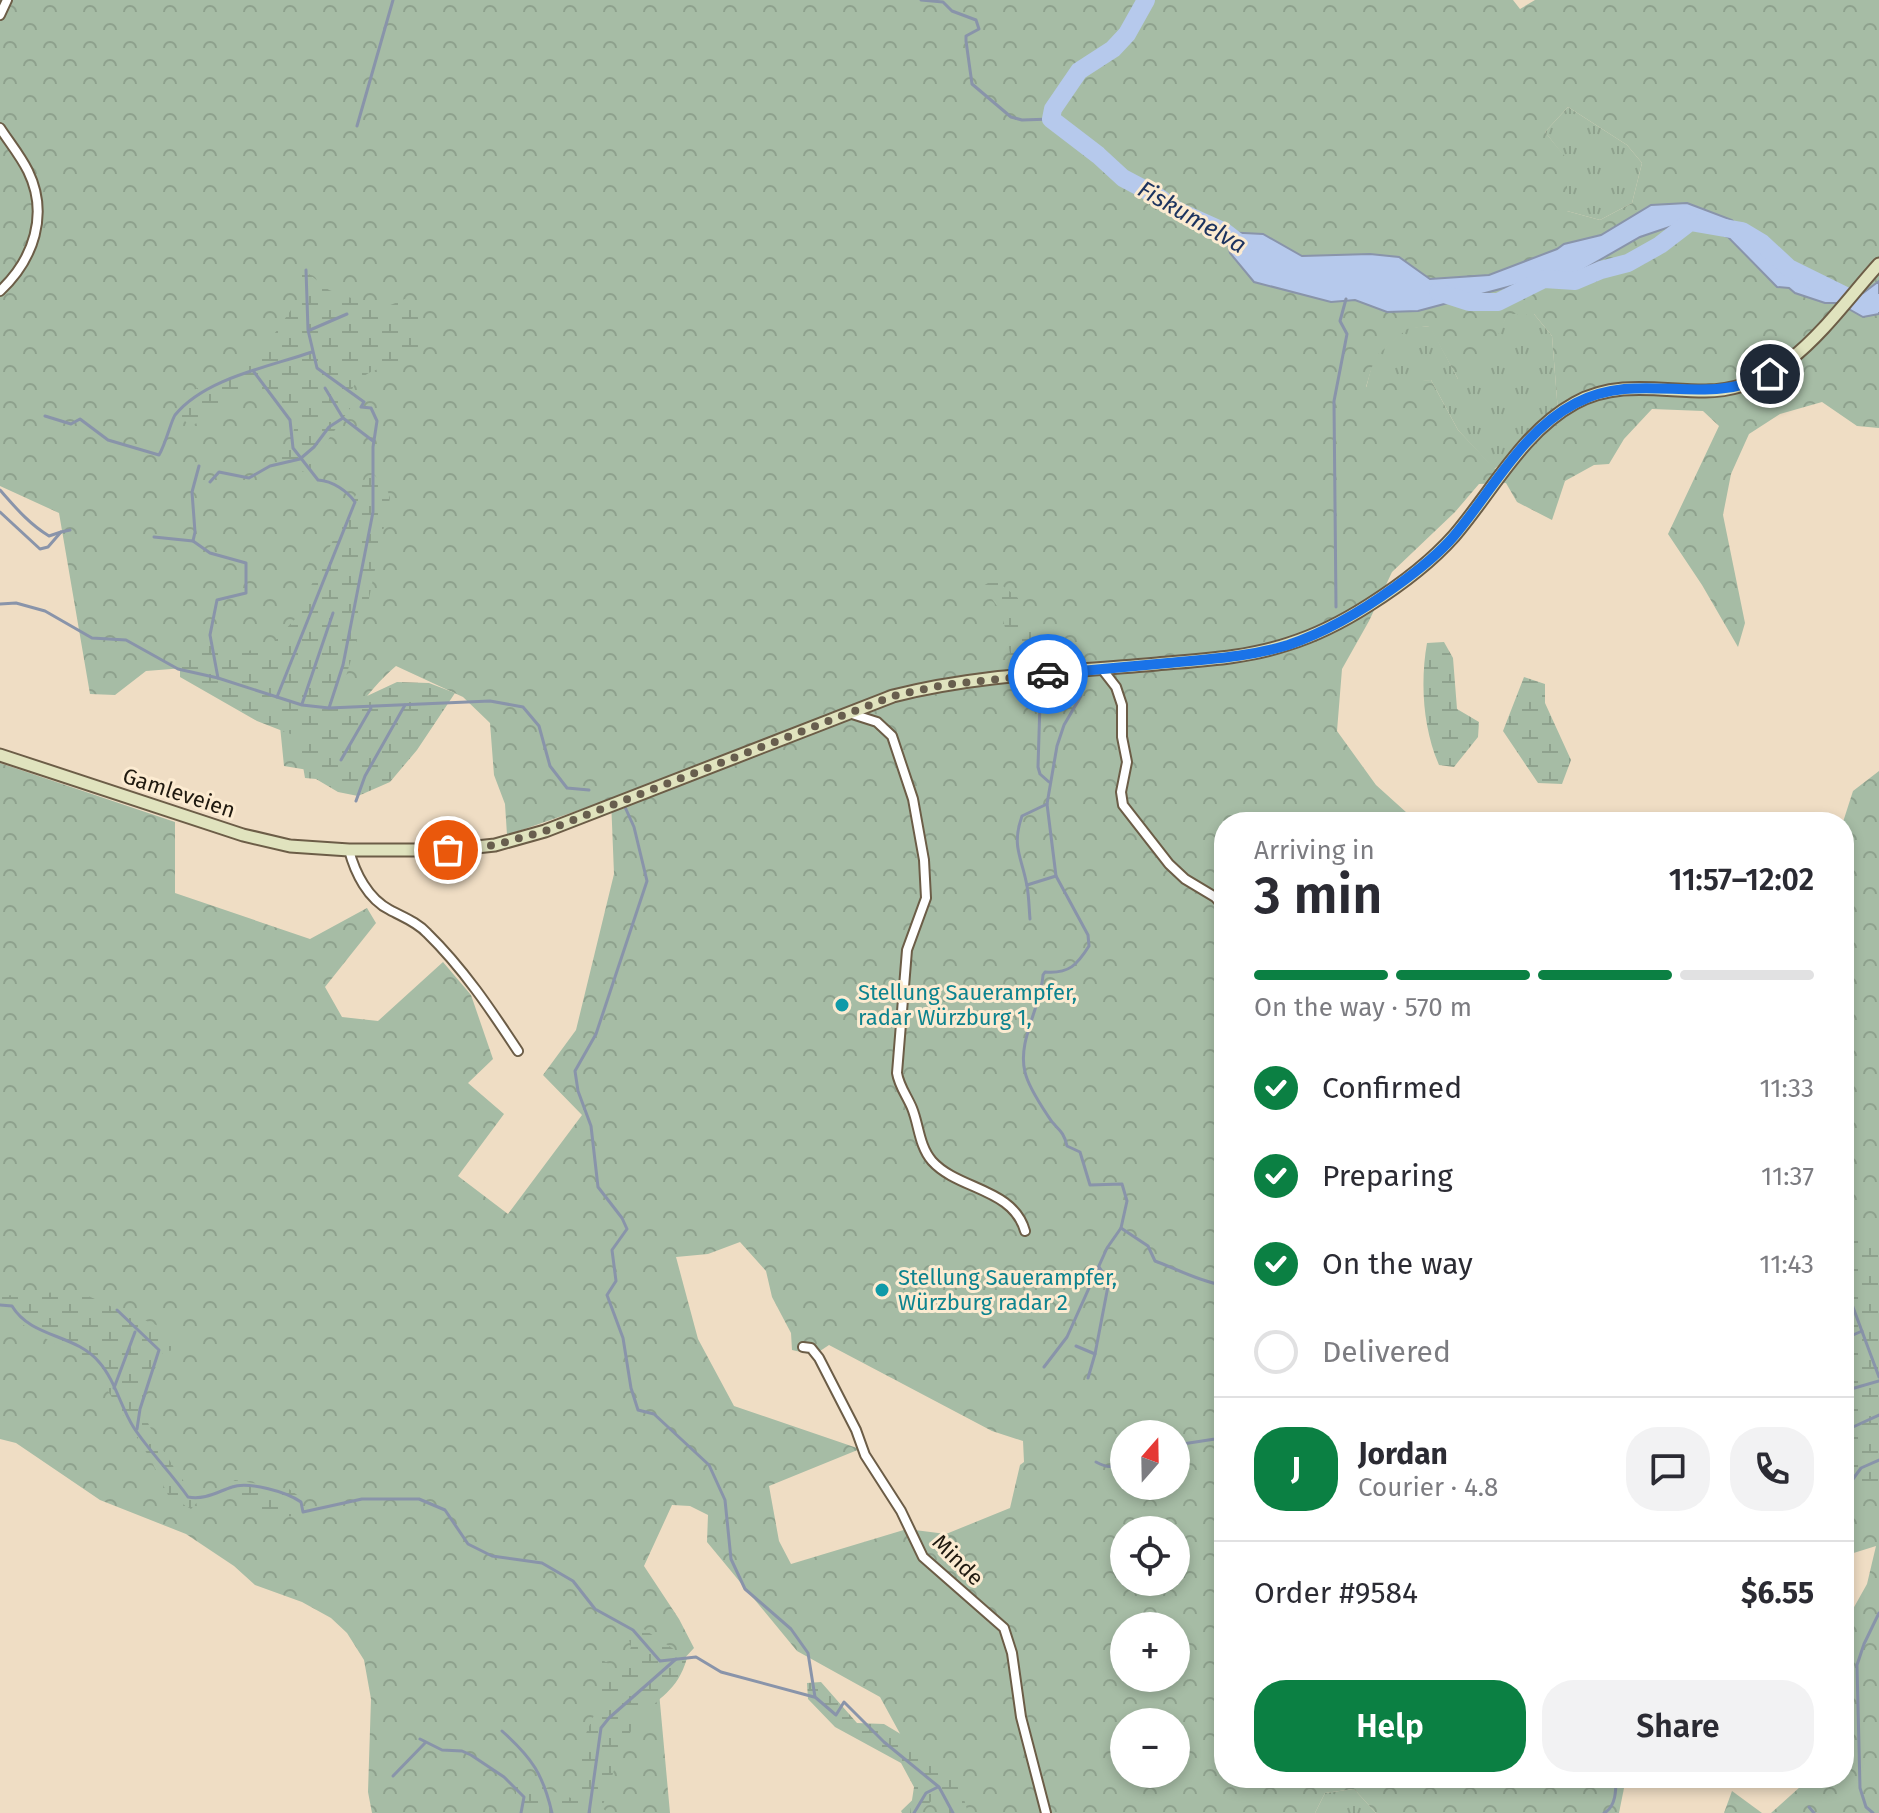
<!DOCTYPE html>
<meta charset="utf-8">
<style>
body{margin:0;font-family:"Fira Sans",sans-serif;background:#f2f2f3;color:#2b2b33;height:100vh;display:flex;flex-direction:column;font-size:30px;white-space:nowrap}
*{box-sizing:border-box;margin:0}
p{font-size:26px;color:#7c7c81}
.icon{flex:none;width:44px;height:44px;fill:none;stroke:currentColor;stroke-width:2;stroke-linecap:round;stroke-linejoin:round}
.map{position:relative;flex:1;overflow:hidden}
.side{position:absolute;left:1214px;top:812px;width:640px;height:976px;display:flex;flex-direction:column;background:#fff;border-radius:32px;box-shadow:0 4px 12px #0003}
.side>*{flex:none}
.needle{width:52px;rotate:20deg}
.tools{position:absolute;left:1110px;top:1420px;display:grid;gap:16px}
.tools a{display:grid;place-items:center;width:80px;height:80px;border-radius:50%;background:#fff;box-shadow:0 4px 12px #0003;font-size:40px}
.pin{position:absolute;display:grid;place-items:center;width:68px;height:68px;color:#fff;margin:-34px;border:4px solid #fff;border-radius:50%;box-shadow:0 2px 8px #0007}
.courier{position:absolute;display:grid;place-items:center;width:80px;height:80px;margin:-40px;border:6px solid #1a73e8;border-radius:50%;background:#fff;color:#222;box-shadow:0 2px 10px #0007}
.summary em{font-style:normal;font-weight:600}
.summary div{display:flex;flex-direction:column-reverse}
.summary{display:flex;align-items:center;justify-content:space-between;height:136px;padding:0 40px}
h1{font-size:52px;font-weight:600;line-height:60px}
.bar{display:grid;grid-template-columns:repeat(4,1fr);gap:12px 8px;align-content:center;height:96px;padding:0 40px}
.bar i{height:10px;border-radius:6px;background:#e1e1e2}
.bar .selected{background:#0b8043}
.bar p{grid-column:span 4}
.line{display:flex;align-items:center;gap:20px;padding:0 40px;border-top:2px solid #e1e1e2}
.line div{flex:1}
.round{display:grid;place-items:center;flex:none;width:84px;height:84px;border-radius:32px;background:#f2f2f3}
ol{padding:0 40px;list-style:none}
li{display:flex;align-items:center;gap:24px;height:88px}
li p{margin-inline-start:auto}
li .icon{padding:8px;border-radius:50%;background:#0b8043;color:#fff;stroke-width:4}
li:last-child{color:#7c7c81}
li i{width:44px;height:44px;border:4px solid #e1e1e2;border-radius:50%}
.cta{display:flex;gap:16px;margin-top:auto;padding:16px 40px}
.cta a{flex:1;height:92px;border-radius:32px;background:#0b8043;color:#fff;font-size:32px;font-weight:600;line-height:92px;text-align:center}
.cta a+a{background:#f2f2f3;color:#2b2b33}
.map>svg:first-child{display:block}
.grass{fill:url(#grass-tufts)}
.forest{fill:url(#forest-crowns);fill-rule:evenodd}
.wetland{fill:url(#wetland-marsh)}
.water{fill:#b6c9ec;stroke:#8994aa;stroke-width:2}
.lines{fill:none;stroke-linecap:round;stroke-linejoin:round}
.stream{stroke:#8994aa;stroke-width:3}
.river{stroke:#b6c9ec;stroke-width:18}
.street-casing{stroke:#6c5d47;stroke-width:12}
.secondary-casing{stroke:#6c5d47;stroke-width:15}
.street{stroke:#fff;stroke-width:8}
.secondary{stroke:#e0e3be;stroke-width:11}
.done{stroke:#685e4e;stroke-width:8;stroke-dasharray:0 14.4}
.route{stroke:#1a73e8;stroke-width:10}
.culture-dot{fill:#0f9aa8;stroke:#fcebd1;stroke-width:3}
.labels{text-anchor:middle;dominant-baseline:central;stroke-width:6;stroke-linejoin:round;paint-order:stroke}
.street-label{font-size:22px;fill:#1f190f;stroke:#fcebd1}
.culture-label{font-size:22px;fill:#0d838f;stroke:#fcebd1;text-anchor:start}
.water-label{font-size:24px;font-style:italic;fill:#1c335f;stroke:#fcebd1}
</style>
<div class="map">
<svg width="1879" height="1813" viewBox="0 0 1879 1813">
<defs>
<pattern id="grass-tufts" width="24" height="20" patternUnits="userSpaceOnUse" patternTransform="scale(2)"><rect width="24" height="20" fill="#a6bca5"/><path d="M3 7l-1-3M5 7V3M7 7l1-3M15 17l-1-3M17 17v-4M19 17l1-3" fill="none" stroke="#8ea18d"/></pattern>
<pattern id="forest-crowns" width="20" height="18" patternUnits="userSpaceOnUse" patternTransform="scale(2)"><rect width="20" height="18" fill="#a6bca5"/><path d="M2 6a3 3 0 1 1 6 0M12 15a3 3 0 1 1 6 0" fill="none" stroke="#8ea18d"/></pattern>
<pattern id="wetland-marsh" width="20" height="14" patternUnits="userSpaceOnUse" patternTransform="scale(2)"><rect width="20" height="14" fill="#a6bca5"/><path d="M1 5h8M5 5V1M11 12h8M15 12V8" fill="none" stroke="#8ea18d"/></pattern>
</defs>
<rect width="100%" height="100%" fill="#efddc4"/>
<g class="grass">
<polygon points="1568,107 1627,145 1642,163 1632,203 1600,220 1567,211 1567,160 1545,132"/>
<polygon points="1508,313 1534,314 1552,336 1558,412 1526,447 1494,469 1458,430 1431,380 1366,388 1374,357 1407,328 1430,326 1458,379 1488,354"/>
<polygon points="1354,1789 1376,1813 1315,1813 1325,1793"/>
</g>
<g class="forest">
<path d="M0,0H1513L1520,9L1535,0H1879V281L1859,297L1792,274L1771,261L1732,220L1651,205L1601,235L1564,244L1557,249L1489,275L1430,279L1399,257L1370,254L1302,256L1263,234L1331,302L1355,300L1387,312L1534,280L1570,277L1640,237L1684,222L1728,237L1777,287L1789,288L1795,293L1825,303H1838L1863,316L1879,314V428L1857,426L1822,402L1780,414L1749,434L1731,474L1723,515L1745,623L1738,647L1702,585L1668,534L1719,426L1703,411L1652,409L1624,439L1609,464L1594,465L1565,481L1552,520L1517,502L1506,483L1479,484L1455,512L1392,572L1369,621L1342,669L1337,731L1376,785L1417,822H1224V1778H1626L1619,1813H1376L1354,1789L1325,1793L1315,1813H902L901,1811L928,1785L880,1697L797,1651L707,1542L708,1515L690,1506L672,1505L644,1566L679,1619L694,1648L669,1675L659,1692L670,1813H372L368,1792L371,1699L364,1660L347,1633L331,1618L302,1602L255,1585L234,1566L186,1534L100,1500L16,1443L0,1439V763L175,822V893L310,939L367,908L376,923L325,987L342,1017L378,1021L443,962L471,995L493,1059L468,1083L504,1114L458,1176L508,1214L582,1115L543,1075L576,1030L614,874L611,799L507,835L505,804L494,775L490,723L463,697L396,666C361,696 342,733 320,772L284,766L276,686L197,667L146,671L115,695L90,694L59,513L0,486ZM1568,107L1627,145L1642,163L1632,203L1600,220L1567,211V159L1545,132ZM1508,314H1534L1552,336L1558,412L1526,447L1495,469L1458,430L1431,380L1404,381L1366,387L1375,357L1407,329L1429,326L1458,379L1476,382ZM740,1242L766,1271L772,1297L791,1333L792,1350L814,1355L829,1345L992,1431L1023,1441L1024,1462L1020,1465L1010,1508L946,1534L907,1529L791,1564L779,1541L769,1486L860,1449L734,1406L698,1339L676,1257L708,1254ZM1124,1434H1176V1486H1124ZM1124,1530H1176V1582H1124ZM1124,1626H1176V1678H1124ZM1124,1722H1176V1774H1124Z"/>
<polygon points="1879,771 1879,1813 1771,1813 1810,1778 1844,1778 1847,1670 1844,1660 1844,1625 1867,1584 1876,1546 1844,1556 1843,822 1853,791"/>
<polygon points="1732,1791 1762,1813 1724,1813"/>
</g>
<g class="wetland">
<path d="M299,266L329,290L376,307L388,306L405,299L419,311L424,347C419,354 413,362 405,365C400,368 392,366 386,367C371,370 356,378 351,392L358,397L323,447L319,464C300,477 283,475 280,451L292,438L295,425L275,411L266,396L254,383L200,422L189,426L178,412L180,398L256,355L268,343L300,297Z"/>
<polygon points="373,474 386,486 390,498 368,603 344,683 341,700 367,696 397,682 429,683 455,693 417,750 390,782 358,796 338,792 316,779 305,778 298,737 257,721 180,677 180,662 197,654 211,640 219,650 234,655 272,644 295,619 348,509 366,477"/>
<path d="M988,583H999L1018,598C1020,603 1019,612 1021,617C1023,622 1052,651 1057,653C1064,656 1073,656 1081,660C1061,666 1027,673 1011,658L1002,613L983,586Z"/>
<path d="M1444,642L1453,658L1457,709L1479,722L1478,737L1454,767L1439,765C1423,728 1420,683 1427,643Z"/>
<polygon points="1524,677 1545,684 1545,703 1571,760 1562,784 1538,783 1503,731"/>
<polygon points="1844,1205 1867,1237 1879,1239 1879,1483 1852,1492 1844,1433"/>
<path d="M73,1291C92,1296 108,1306 126,1313C146,1322 167,1325 180,1344L175,1350L163,1352C155,1368 143,1392 144,1411C145,1425 187,1491 200,1499L191,1509L168,1495L151,1460L93,1367L0,1311V1296Z"/>
<polygon points="235,1480 289,1489 300,1497 301,1509 298,1516 267,1517 230,1497 220,1495 217,1491"/>
<path d="M642,1628L687,1658C677,1693 659,1695 638,1721C619,1745 612,1779 602,1808L609,1813H516V1787L537,1785L584,1803L578,1779L584,1738L598,1706L601,1659L621,1672L631,1647L628,1636Z"/>
<polygon points="821,1682 857,1723 884,1724 904,1736 941,1766 960,1785 968,1813 945,1813 936,1796 920,1813 910,1813 914,1787 901,1763 835,1727 808,1699 807,1683"/>
</g>
<polygon class="water" points="1687,203 1732,220 1771,261 1792,274 1858,297 1879,281 1879,314 1863,317 1838,303 1825,303 1795,293 1789,288 1777,287 1728,237 1684,222 1640,237 1570,277 1534,280 1418,311 1387,312 1355,300 1331,302 1254,282 1230,253 1225,232 1263,234 1302,256 1370,254 1399,257 1430,279 1489,275 1557,249 1564,244 1601,235 1651,205"/>
<g class="lines">
<g class="stream">
<polyline points="921,0 943,2 952,11 976,20 979,29 966,36 966,41 972,84 1011,117 1022,120 1051,119"/>
<polyline points="357,126 393,0"/>
<polyline points="306,270 308,330 317,368 364,402 361,407 371,408 377,421 373,447 373,512 343,665 329,708"/>
<polyline points="310,330 347,314"/>
<path d="M254,372L290,420L293,448L318,480C333,481 347,491 355,502L277,697"/>
<polyline points="325,388 343,418"/>
<path d="M45,416L71,424L80,419L108,440L159,455C166,443 171,421 175,415C205,378 269,367 312,352"/>
<polyline points="210,482 219,472 249,478 270,466 300,459 314,447 329,427 343,418 373,441"/>
<path d="M0,490C15,507 29,524 49,536L61,532"/>
<polyline points="0,512 40,549 48,547 61,532 70,530"/>
<polyline points="154,537 193,541 210,553 246,563 246,593 217,600 210,635 218,678"/>
<polyline points="193,541 195,532 192,492 199,466"/>
<polyline points="0,604 16,603 45,611 92,638 126,640 178,669 218,678 302,705 329,708 490,701 523,707 539,726 550,766 567,788 589,790"/>
<polyline points="1336,607 1334,401 1347,334 1340,321 1346,299"/>
<polyline points="1081,662 1081,660"/>
<polyline points="1040,703 1038,767 1040,774 1049,782"/>
<polyline points="302,704 333,613"/>
<polyline points="341,760 371,708"/>
<polyline points="620,796 634,827 647,881 596,1034 575,1071 578,1091 591,1126 598,1187 622,1218 627,1229 612,1250 616,1281 607,1295 623,1338 631,1388 638,1410 654,1414 709,1465 725,1500 731,1559 745,1589 791,1629 808,1653 815,1697 836,1715 844,1702 884,1742 939,1787 953,1813"/>
<polyline points="356,801 365,776 405,705"/>
<polyline points="1027,885 1056,876"/>
<path d="M1030,919C1029,908 1029,897 1027,886C1022,857 1011,847 1022,816L1047,804"/>
<path d="M1121,1228L1148,1246L1155,1261C1174,1268 1206,1284 1224,1285"/>
<polyline points="1844,1283 1879,1377"/>
<path d="M0,1305L12,1306C31,1338 76,1334 99,1362C115,1380 121,1408 134,1428C150,1452 171,1473 188,1497C205,1500 217,1492 232,1487C248,1481 287,1492 301,1502L303,1512L362,1499H419L445,1510L468,1544L492,1556L542,1563L573,1581L595,1609L633,1630L660,1661L696,1657L721,1672L814,1697"/>
<polyline points="117,1310 159,1350 140,1409 137,1429"/>
<polyline points="1844,1339 1862,1331"/>
<polyline points="1076,1346 1095,1354"/>
<path d="M1044,1367L1067,1337L1107,1248L1121,1228L1127,1201L1122,1184L1090,1185L1080,1152L1067,1146C1063,1128 1056,1130 1048,1116C1040,1104 1028,1086 1025,1072C1017,1041 1041,1007 1043,975L1045,972C1069,974 1077,965 1089,946L1088,935L1056,876L1047,804L1057,746L1064,725L1081,696L1080,680"/>
<polyline points="1088,1378 1095,1354 1109,1281 1099,1267"/>
<polyline points="114,1388 135,1332"/>
<polyline points="1844,1391 1879,1381"/>
<polyline points="1844,1425 1853,1427 1879,1415"/>
<polyline points="1176,1445 1215,1439 1224,1434"/>
<path d="M1096,1462C1109,1469 1113,1468 1124,1459"/>
<polyline points="1853,1479 1861,1468 1879,1460"/>
<path d="M502,1731C532,1758 543,1774 552,1813"/>
<polyline points="420,1739 442,1750 462,1751 471,1755 504,1777 524,1797 521,1813"/>
<polyline points="393,1776 425,1743"/>
<polyline points="1809,1807 1814,1813"/>
<polyline points="589,1813 601,1728 609,1718 676,1659"/>
<polyline points="914,1813 926,1793 938,1787"/>
<path d="M1604,1813C1616,1807 1616,1790 1616,1778"/>
<polyline points="1873,1813 1866,1807 1860,1788 1857,1665 1864,1644 1879,1613"/>
</g>
<g class="river">
<polyline points="1146,0 1127,34 1113,49 1079,71 1053,109 1051,119 1098,155 1123,178 1157,196 1178,211 1225,232 1243,246"/>
<polyline points="1438,292 1469,302 1498,302 1544,279 1575,281 1601,270 1628,263 1660,245 1690,222 1742,231 1762,243 1789,268 1862,304 1879,303"/>
</g>
<g class="street-casing">
<g id="street">
<polyline points="0,15 7,0"/>
<path d="M0,128C9,142 20,155 28,171C49,214 34,259 0,291"/>
<polyline points="1102,669 1116,687 1122,705 1122,737 1127,762 1121,792 1123,805 1169,864 1185,879 1215,897 1224,907"/>
<path d="M849,713L877,722L892,736L913,799L924,860L926,898L907,950L897,1073C899,1086 907,1096 912,1108C919,1125 919,1146 932,1161C958,1190 1013,1188 1025,1231"/>
<path d="M349,850C355,873 368,899 390,910C403,917 417,922 427,933C463,968 491,1010 518,1051"/>
<polyline points="803,1347 811,1348 819,1358 856,1430 865,1455 901,1511 923,1557 1004,1628 1012,1653 1021,1717 1046,1813"/>
</g>
</g>
<g class="secondary-casing">
<path id="secondary" d="M0,755L243,835L290,846L349,850H448L495,845L545,831L893,696C978,674 1070,672 1157,664C1201,660 1246,658 1288,644C1317,635 1344,621 1369,605C1399,586 1430,563 1454,536C1492,492 1522,432 1575,403C1617,380 1660,391 1705,391C1786,391 1831,317 1879,264"/>
</g>
<use href="#street" class="street"/>
<use href="#secondary" class="secondary"/>
</g>
<g class="lines">
<polyline class="done" points="448,850 495,845 545,831 893,696 943,685 1048,674"/>
<path class="route" d="M1048,674C1088,670 1128,667 1168,663C1209,659 1249,657 1288,645C1326,632 1362,611 1395,587C1416,572 1437,556 1454,536C1492,491 1522,431 1576,403C1641,369 1705,409 1770,374"/>
</g>
<g class="culture-dot">
<circle cx="842" cy="1005" r="8"/>
<circle cx="882" cy="1290" r="8"/>
</g>
<g class="labels">
<g class="street-label">
<text transform="translate(179 793) rotate(18)">Gamleveien</text>
<text transform="translate(958 1560) rotate(45)">Minde</text>
</g>
<g class="culture-label">
<text x="858" y="992">Stellung Sauerampfer,<tspan x="858" dy="25">radar Würzburg 1,</tspan></text>
<text x="898" y="1277">Stellung Sauerampfer,<tspan x="898" dy="25">Würzburg radar 2</tspan></text>
</g>
<g class="water-label">
<text transform="translate(1192 217) rotate(30)">Fiskumelva</text>
</g>
</g>
</svg>
<div class="tools">
<a><svg class="needle" viewBox="-14 -14 28 28"><path d="M0-13l5 13h-10z" fill="#e53935"/><path d="M0 13l5-13h-10z" fill="#7c7c81"/></svg></a>
<a><svg class="icon" aria-label="locate" viewBox="0 0 24 24"><circle cx="12" cy="12" r="6"/><path d="M12 2v4M12 18v4M2 12h4M18 12h4"/></svg></a>
<a>+</a>
<a>−</a>
</div>
<div class="pin" style="left:448px;top:850px;background:#ea580c"><svg class="icon" aria-label="bag" viewBox="0 0 24 24"><path d="M5 8h14l-1 12H6zM9 8a3 3 0 0 1 6 0"/></svg></div>
<div class="pin" style="left:1770px;top:374px;background:#1f2937"><svg class="icon" aria-label="home" viewBox="0 0 24 24"><path d="M3 11l9-7 9 7M6 9v11h12V9"/></svg></div>
<div class="courier" style="left:1048px;top:674px"><svg class="icon" aria-label="car" viewBox="0 0 24 24"><path d="M5 17H2v-5l4-1 3-4h7l3 4 3 1v5h-3M9 17h6M6 11h13"/><circle cx="7" cy="17" r="2"/><circle cx="17" cy="17" r="2"/></svg></div>
<section class="side">
<div class="summary"><div><h1>3 min</h1><p>Arriving in</p></div><em>11:57–12:02</em></div>
<div class="bar"><i class="selected"></i><i class="selected"></i><i class="selected"></i><i></i><p>On the way · 570 m</p></div>
<ol>
<li><svg class="icon" aria-label="check" viewBox="0 0 24 24"><path d="M5 12l5 5 9-10"/></svg>Confirmed<p>11:33</p></li>
<li><svg class="icon" aria-label="check" viewBox="0 0 24 24"><path d="M5 12l5 5 9-10"/></svg>Preparing<p>11:37</p></li>
<li><svg class="icon" aria-label="check" viewBox="0 0 24 24"><path d="M5 12l5 5 9-10"/></svg>On the way<p>11:43</p></li>
<li><i></i>Delivered</li>
</ol>
<div class="line" style="height:144px"><b class="round" style="background:#0b8043;color:#fff">J</b><div><b>Jordan</b><p>Courier · 4.8</p></div><a class="round"><svg class="icon" aria-label="chat" viewBox="0 0 24 24"><path d="M4 5h16v11H9l-5 4z"/></svg></a><a class="round"><svg class="icon" aria-label="phone" viewBox="0 0 24 24"><path d="M5 4h4l2 5-3 2q2 4 5 5l2-3 5 2v4C11 20 4 13 5 4z"/></svg></a></div>
<div class="line" style="height:104px"><div>Order #9584</div><b>$6.55</b></div>
<div class="cta"><a>Help</a><a>Share</a></div>
</section>
</div>
